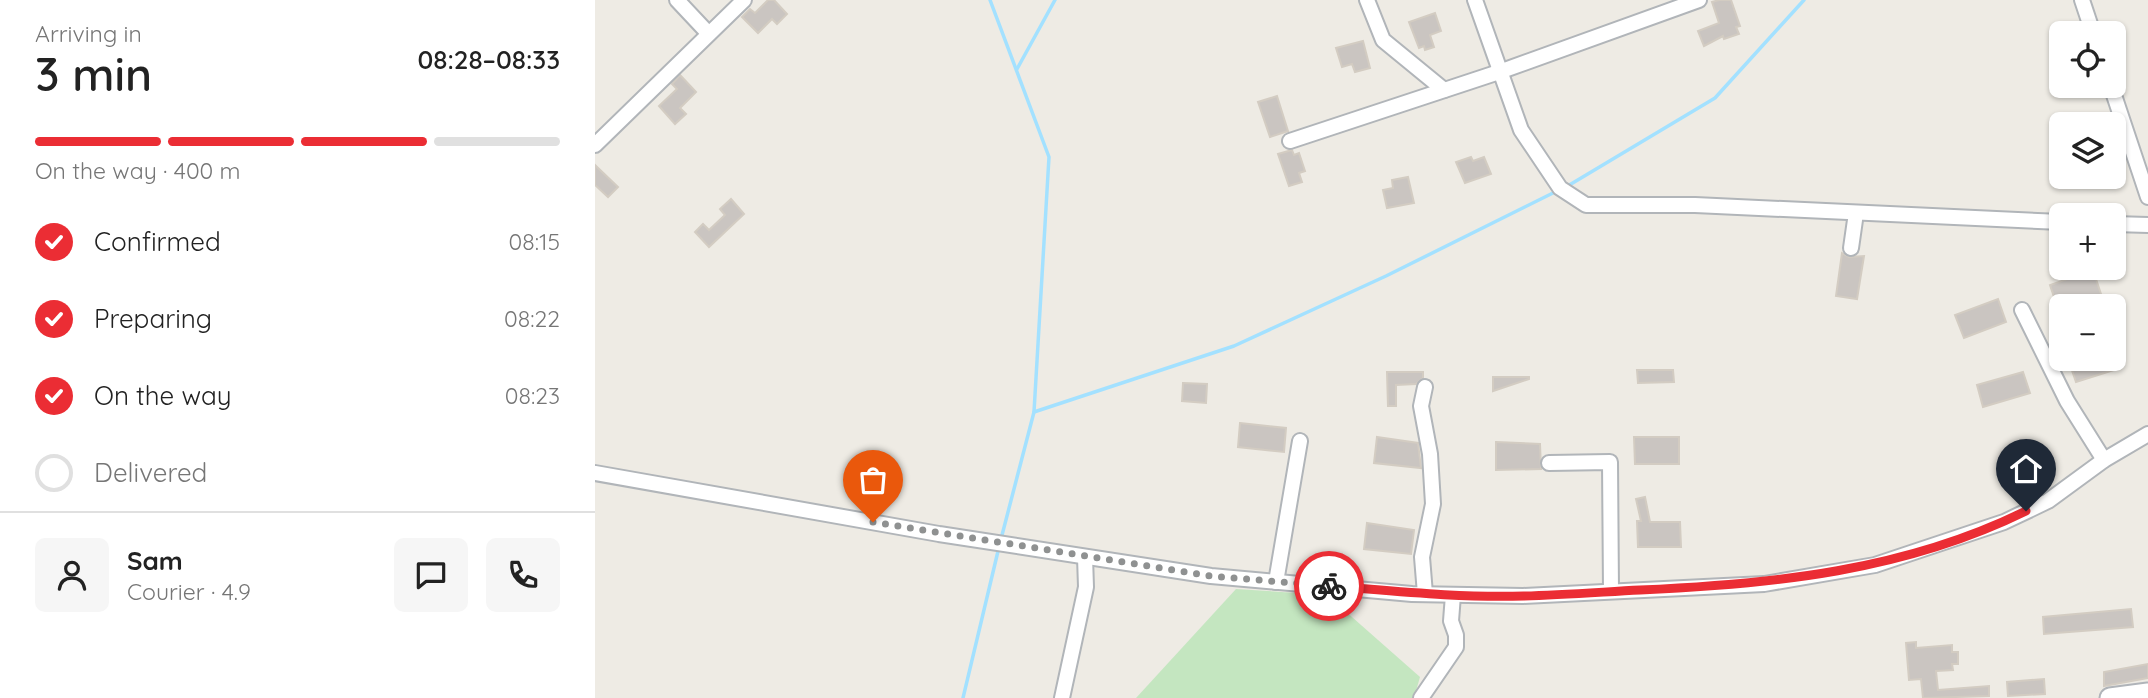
<!DOCTYPE html>
<meta charset="utf-8">
<style>
body{margin:0;font-family:Quicksand,sans-serif;background:#f6f6f6;color:#222;height:100vh;display:flex;flex-direction:column;font-size:26px;white-space:nowrap}
*{box-sizing:border-box;margin:0}
p{font-size:23px;color:#767676}
.icon{flex:none;width:38px;height:38px;fill:none;stroke:currentColor;stroke-width:2;stroke-linecap:round;stroke-linejoin:round}
.map{position:relative;flex:1;overflow:hidden}
.side{display:flex;flex-direction:column;background:#fff;width:595px}
.side>*{flex:none}
.buttons{position:absolute;left:1454px;top:21px;display:grid;gap:14px}
.buttons a{display:grid;place-items:center;width:77px;height:77px;border-radius:10px;background:#fff;box-shadow:0 2px 5px #0004;font-size:35px}
.pin{position:absolute;display:grid;place-items:center;width:60px;height:60px;color:#fff;margin:-72px -30px;border-radius:50% 50% 50% 0;rotate:-45deg;box-shadow:0 0 7px #0007}
.pin .icon{rotate:45deg}
.courier{position:absolute;display:grid;place-items:center;width:70px;height:70px;margin:-35px;border:5px solid #eb2d34;border-radius:50%;background:#fff;color:#222;box-shadow:0 2px 9px #0007}
.head em{font-style:normal;font-weight:600}
.head div{display:flex;flex-direction:column-reverse}
.head{display:flex;align-items:center;justify-content:space-between;height:119px;padding:0 35px}
h1{font-size:46px;font-weight:600;line-height:52px}
.bar{display:grid;grid-template-columns:repeat(4,1fr);gap:10px 7px;align-content:center;height:84px;padding:0 35px}
.bar i{height:9px;border-radius:5px;background:#e0e0e0}
.bar .on{background:#eb2d34}
.bar p{grid-column:span 4}
.line{display:flex;align-items:center;gap:18px;padding:0 35px;border-top:2px solid #e0e0e0}
.line div{flex:1}
.round{display:grid;place-items:center;flex:none;width:74px;height:74px;border-radius:10px;background:#f6f6f6}
ol{padding:0 35px;list-style:none}
li{display:flex;align-items:center;gap:21px;height:77px}
li p{margin-inline-start:auto}
li .icon{padding:7px;border-radius:50%;background:#eb2d34;color:#fff;stroke-width:4}
li:last-child{color:#767676}
li i{width:38px;height:38px;border:4px solid #e0e0e0;border-radius:50%}
main{display:flex;flex:1;min-height:0}
.map>svg:first-child{display:block}
.green{fill:#c4e6c0}
.lines{fill:none;stroke-linecap:round;stroke-linejoin:round}
.stream{stroke:#a3e1ff;stroke-width:3.5}
.building{fill:#cac5c1;stroke:#d3ccc2;stroke-width:2}
.street-casing{stroke:#b1b5b9;stroke-width:18}
.secondary-casing{stroke:#b0b4b9;stroke-width:23}
.street{stroke:#fff;stroke-width:14}
.secondary{stroke:#fff;stroke-width:19}
.done{stroke:#8f9191;stroke-width:7;stroke-dasharray:0 12.6}
.route{stroke:#eb2d34;stroke-width:9}
</style>
<main>
<section class="side">
<div class="head"><div><h1>3 min</h1><p>Arriving in</p></div><em>08:28–08:33</em></div>
<div class="bar"><i class="on"></i><i class="on"></i><i class="on"></i><i></i><p>On the way · 400 m</p></div>
<ol>
<li><svg class="icon" aria-label="check" viewBox="0 0 24 24"><path d="M5 12l5 5 9-10"/></svg>Confirmed<p>08:15</p></li>
<li><svg class="icon" aria-label="check" viewBox="0 0 24 24"><path d="M5 12l5 5 9-10"/></svg>Preparing<p>08:22</p></li>
<li><svg class="icon" aria-label="check" viewBox="0 0 24 24"><path d="M5 12l5 5 9-10"/></svg>On the way<p>08:23</p></li>
<li><i></i>Delivered</li>
</ol>
<div class="line" style="height:126px"><a class="round"><svg class="icon" aria-label="person" viewBox="0 0 24 24"><circle cx="12" cy="8" r="4"/><path d="M4 21q1-7 8-7t8 7"/></svg></a><div><b>Sam</b><p>Courier · 4.9</p></div><a class="round"><svg class="icon" aria-label="chat" viewBox="0 0 24 24"><path d="M4 5h16v11H9l-5 4z"/></svg></a><a class="round"><svg class="icon" aria-label="phone" viewBox="0 0 24 24"><path d="M5 4h4l2 5-3 2q2 4 5 5l2-3 5 2v4C11 20 4 13 5 4z"/></svg></a></div>
</section>
<div class="map">
<svg width="1553" height="698" viewBox="0 0 1553 698">
<rect width="100%" height="100%" fill="#eeebe4"/>
<polygon class="green" points="641,589 732,595 825,677 819,698 541,698"/>
<g class="lines">
<g class="stream">
<polyline points="395,0 454,157 439,412 406,539"/>
<polyline points="422,69 460,0"/>
<polyline points="971,187 1120,98 1209,0"/>
<polyline points="439,412 639,346 791,276 964,190"/>
<polyline points="368,698 404,547"/>
</g>
</g>
<g class="building">
<polygon points="173,0 179,0 192,14 182,24 177,19 163,33 147,17 155,9 160,13"/>
<polygon points="1124,0 1136,0 1145,26 1141,27 1144,34 1129,39 1128,36 1109,46 1103,31 1124,23 1117,2"/>
<polygon points="840,13 846,31 835,35 839,47 830,50 829,46 824,48 814,22"/>
<polygon points="768,41 775,68 760,72 757,64 747,67 741,48"/>
<polygon points="85,75 101,92 85,108 91,114 80,124 64,106 82,89 77,84"/>
<polygon points="682,96 693,131 675,137 663,102"/>
<polygon points="697,150 699,155 704,153 710,171 704,173 707,182 694,186 683,154"/>
<polygon points="876,157 878,161 889,157 896,174 870,183 861,162"/>
<polygon points="0,165 23,187 13,197 0,185"/>
<polygon points="813,177 819,203 792,208 788,190 798,188 797,180"/>
<polygon points="136,199 149,214 114,247 100,232 108,224 114,230 130,215 125,209"/>
<polygon points="1247,253 1254,257 1269,256 1262,299 1241,296"/>
<polygon points="1498,270 1507,297 1480,306 1462,306 1455,285"/>
<polygon points="1403,299 1411,322 1369,338 1360,315"/>
<polygon points="1473,359 1522,359 1525,368 1481,382"/>
<polygon points="1042,370 1078,370 1079,382 1043,383"/>
<polygon points="792,372 828,372 828,378 821,384 801,385 801,406 793,406"/>
<polygon points="1428,372 1435,393 1388,407 1382,385"/>
<polygon points="898,377 934,377 934,379 898,391"/>
<polygon points="588,383 612,384 611,403 587,401"/>
<polygon points="645,423 691,428 689,452 643,447"/>
<polygon points="782,437 823,443 826,468 779,463"/>
<polygon points="1039,437 1084,437 1084,464 1040,464"/>
<polygon points="901,442 945,444 946,469 901,470"/>
<polygon points="1050,497 1055,522 1085,522 1086,547 1043,547 1042,521 1046,521 1041,499"/>
<polygon points="772,523 819,530 816,554 769,549"/>
<polygon points="1536,609 1538,627 1449,634 1448,617"/>
<polygon points="1321,642 1321,648 1357,645 1357,652 1363,652 1363,664 1357,664 1358,670 1341,671 1343,690 1394,686 1394,696 1328,698 1326,679 1314,680 1311,643"/>
<polygon points="1553,664 1553,678 1509,686 1509,672"/>
<polygon points="1449,679 1450,694 1413,696 1412,682"/>
</g>
<g class="lines">
<g class="street-casing">
<g id="street">
<polyline points="82,0 113,33"/>
<polyline points="772,0 788,40 849,90"/>
<polyline points="880,0 926,130 965,188 991,205 1100,205 1466,222"/>
<polyline points="1487,0 1498,33"/>
<polyline points="1516,86 1553,197"/>
<polyline points="695,141 904,72 1104,0"/>
<polyline points="0,145 149,0"/>
<polyline points="1519,224 1553,225"/>
<polyline points="1256,248 1261,213"/>
<polyline points="1427,310 1472,401 1509,460"/>
<polyline points="830,387 826,406 835,454 838,504 827,557 830,594"/>
<polyline points="954,463 1015,462 1016,591"/>
<polyline points="0,473 344,534 616,576 817,594 928,596 1169,584 1280,565 1409,522 1453,501 1509,460 1553,434"/>
<polyline points="681,582 705,441"/>
<polyline points="467,698 491,587 490,557"/>
<polyline points="826,698 861,647 861,635 856,621 858,595"/>
</g>
</g>
<g class="secondary-casing">
<polyline id="secondary" points="1515,698 1553,693"/>
</g>
<use href="#street" class="street"/>
<use href="#secondary" class="secondary"/>
</g>
<g class="lines">
<polyline class="done" points="278,522 616,576 734,586"/>
<path class="route" d="M734,586C799,591 864,598 929,596C968,595 1007,592 1045,590C1179,584 1309,571 1431,511"/>
</g>
</svg>
<div class="buttons">
<a><svg class="icon" aria-label="locate" viewBox="0 0 24 24"><circle cx="12" cy="12" r="6"/><path d="M12 2v4M12 18v4M2 12h4M18 12h4"/></svg></a>
<a><svg class="icon" aria-label="layers" viewBox="0 0 24 24"><path d="M12 4l9 5-9 5-9-5zM3 14l9 5 9-5"/></svg></a>
<a>+</a>
<a>−</a>
</div>
<div class="pin" style="left:278px;top:522px;background:#ea580c"><svg class="icon" aria-label="bag" viewBox="0 0 24 24"><path d="M5 8h14l-1 12H6zM9 8a3 3 0 0 1 6 0"/></svg></div>
<div class="pin" style="left:1431px;top:511px;background:#1f2937"><svg class="icon" aria-label="home" viewBox="0 0 24 24"><path d="M3 11l9-7 9 7M6 9v11h12V9"/></svg></div>
<div class="courier" style="left:734px;top:586px"><svg class="icon" aria-label="bike" viewBox="0 0 24 24"><circle cx="6" cy="16" r="4"/><circle cx="18" cy="16" r="4"/><path d="M6 16l4-8h5l3 8M10 8l3 8H6M13 5h3"/></svg></div>
</div>
</main>
